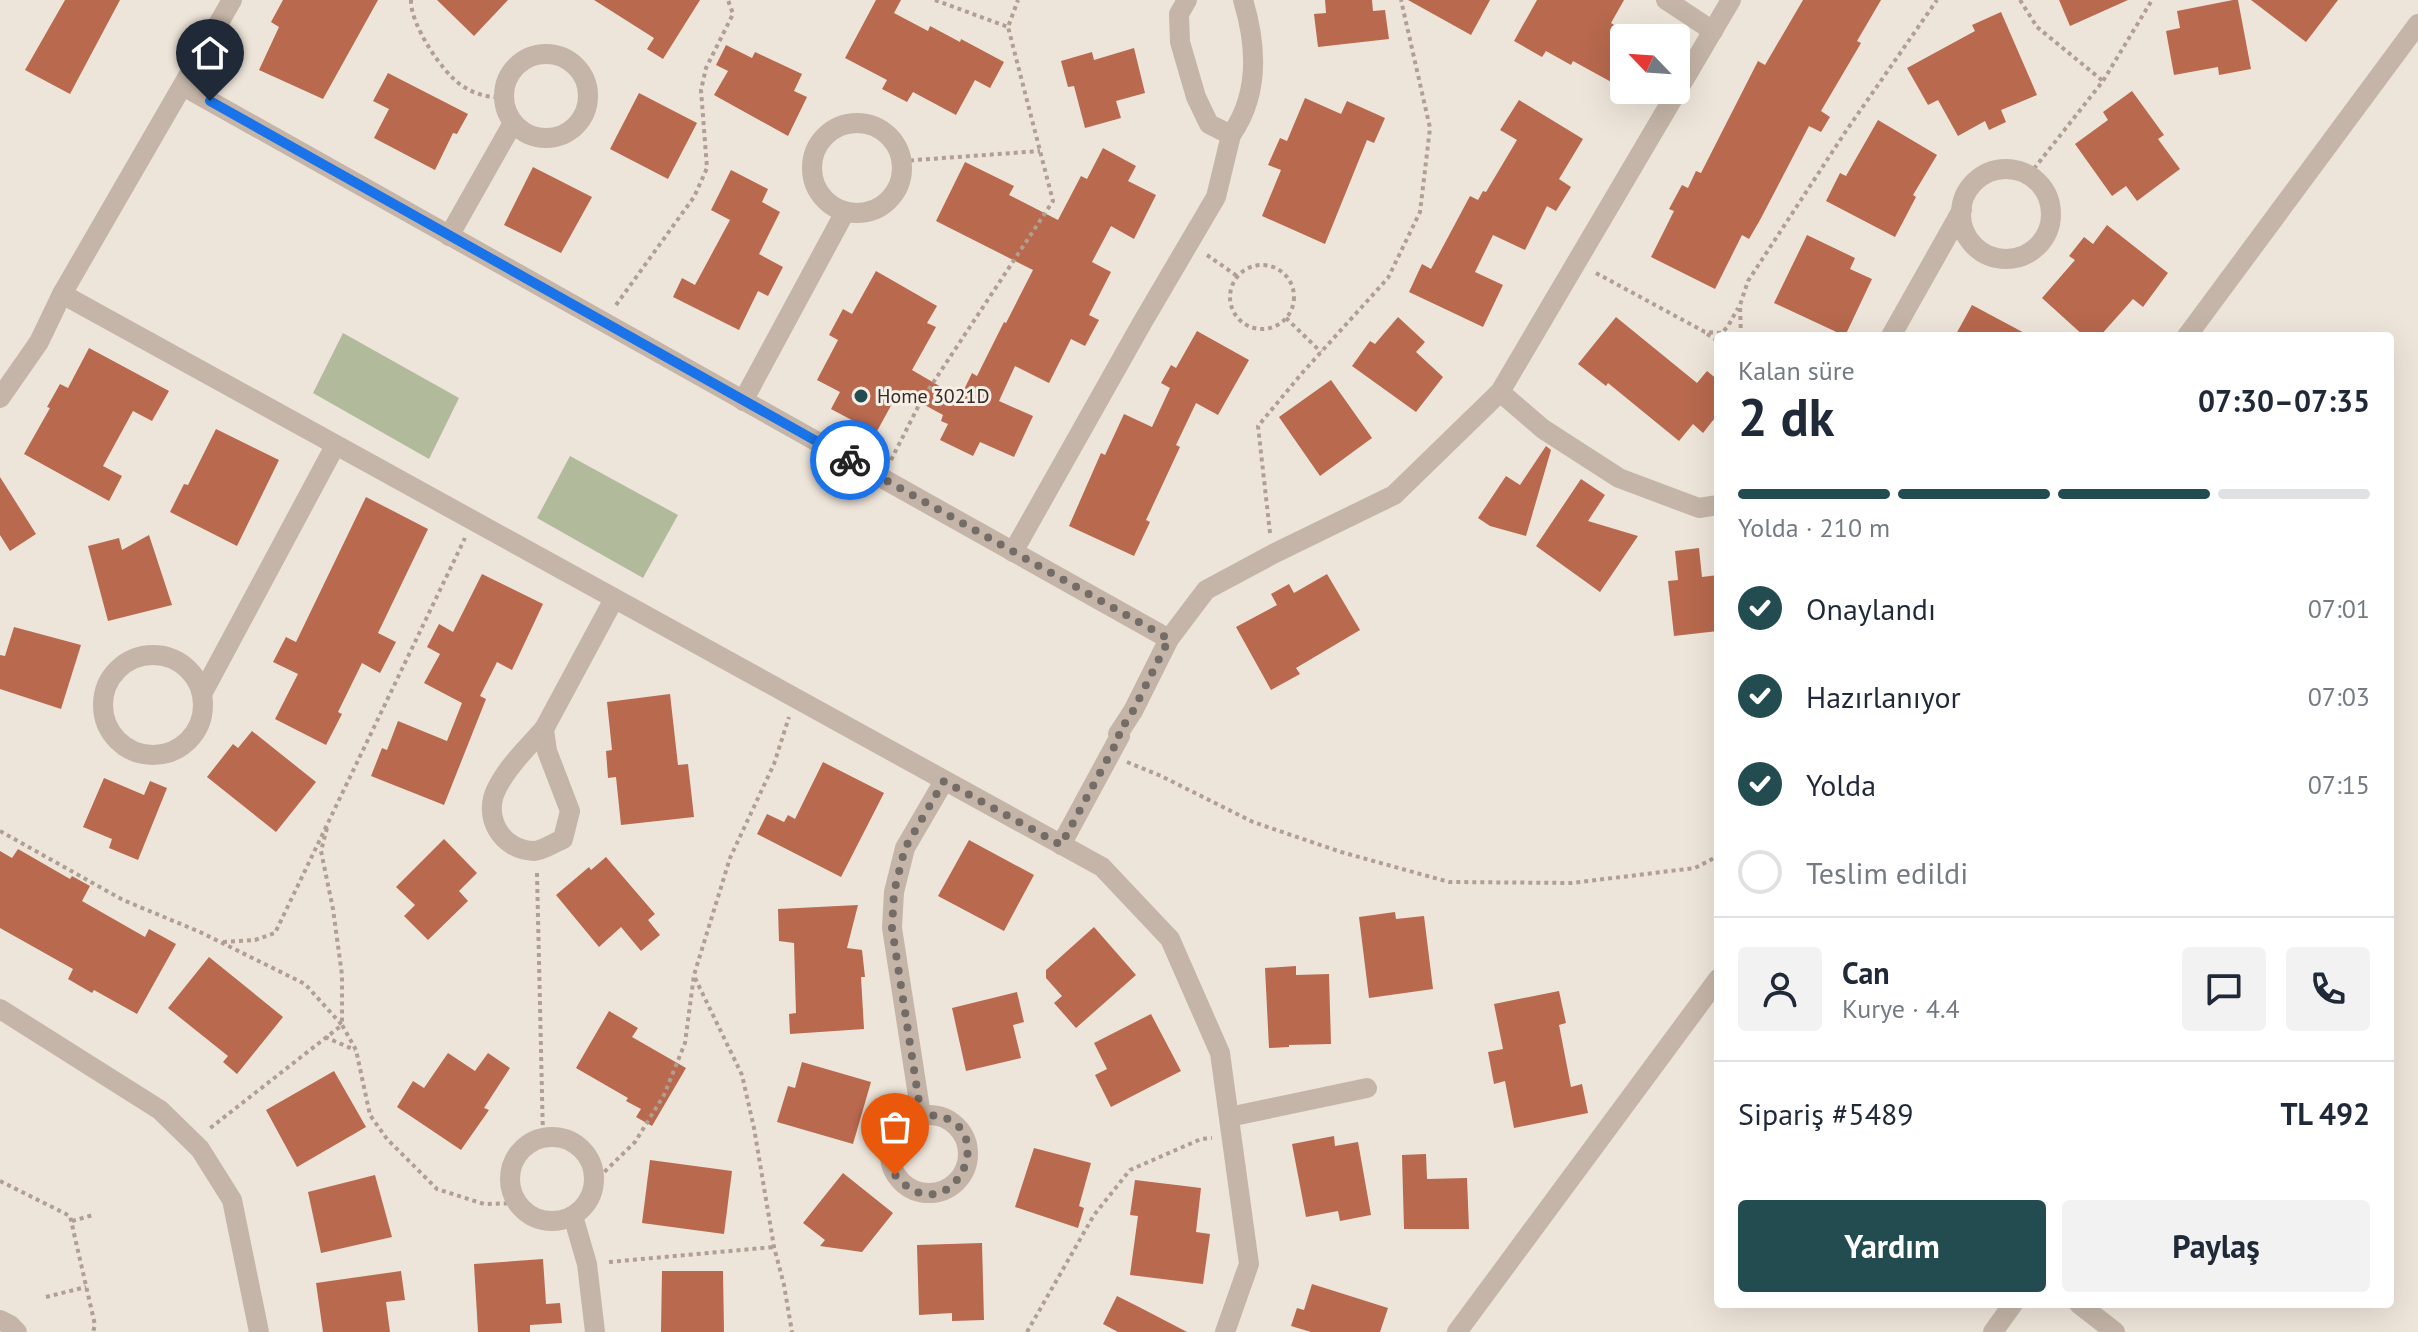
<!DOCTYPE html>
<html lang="tr">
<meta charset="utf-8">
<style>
body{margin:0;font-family:"PT Sans",sans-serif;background:#f2f2f3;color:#1f2937;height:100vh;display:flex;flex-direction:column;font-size:30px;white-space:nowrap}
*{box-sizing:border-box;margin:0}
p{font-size:26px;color:#747a83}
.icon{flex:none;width:44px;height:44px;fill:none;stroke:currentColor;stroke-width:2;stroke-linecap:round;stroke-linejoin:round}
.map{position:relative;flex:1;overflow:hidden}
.panel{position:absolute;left:1714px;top:332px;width:680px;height:976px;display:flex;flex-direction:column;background:#fff;border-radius:8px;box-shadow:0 8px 32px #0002}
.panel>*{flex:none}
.needle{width:52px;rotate:295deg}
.tools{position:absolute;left:1610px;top:24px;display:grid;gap:16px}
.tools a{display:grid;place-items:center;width:80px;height:80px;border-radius:8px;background:#fff;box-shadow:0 8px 32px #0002;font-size:40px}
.pin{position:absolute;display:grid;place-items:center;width:68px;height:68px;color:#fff;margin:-82px -34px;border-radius:50% 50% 50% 0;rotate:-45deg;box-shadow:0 0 8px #0007}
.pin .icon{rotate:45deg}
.courier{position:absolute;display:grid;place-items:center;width:80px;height:80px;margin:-40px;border:6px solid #1a73e8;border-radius:50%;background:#fff;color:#222;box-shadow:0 2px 10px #0007}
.overview em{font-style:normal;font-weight:800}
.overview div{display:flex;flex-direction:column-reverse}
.overview{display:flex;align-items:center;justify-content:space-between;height:136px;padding:0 24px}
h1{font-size:52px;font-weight:800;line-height:60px}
.bar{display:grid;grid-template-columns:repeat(4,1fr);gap:12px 8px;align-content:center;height:96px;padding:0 24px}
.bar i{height:10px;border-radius:6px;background:#e0e1e3}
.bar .active{background:#224c4f}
.bar p{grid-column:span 4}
.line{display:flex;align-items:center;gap:20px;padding:0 24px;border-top:2px solid #e0e1e3}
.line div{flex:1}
.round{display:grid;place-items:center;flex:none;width:84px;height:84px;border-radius:8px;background:#f2f2f3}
ol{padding:0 24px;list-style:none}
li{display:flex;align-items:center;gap:24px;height:88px}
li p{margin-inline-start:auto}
li .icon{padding:8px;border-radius:50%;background:#224c4f;color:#fff;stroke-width:4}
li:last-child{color:#747a83}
li i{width:44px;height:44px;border:4px solid #e0e1e3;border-radius:50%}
.cta{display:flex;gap:16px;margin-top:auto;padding:16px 24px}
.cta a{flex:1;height:92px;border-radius:8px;background:#224c4f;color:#fff;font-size:32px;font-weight:800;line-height:92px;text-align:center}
.cta a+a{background:#f2f2f3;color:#1f2937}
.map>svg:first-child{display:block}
.green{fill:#b1bb9c}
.building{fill:#b8694e}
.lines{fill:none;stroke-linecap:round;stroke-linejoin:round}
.path{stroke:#b09f92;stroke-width:4;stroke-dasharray:4 4;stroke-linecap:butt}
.minor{stroke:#c5b5a8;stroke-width:20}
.done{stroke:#746c66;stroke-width:8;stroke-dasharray:0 14.4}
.route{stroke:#1a73e8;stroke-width:10}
.poi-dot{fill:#224c4f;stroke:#f7efe6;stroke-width:3}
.labels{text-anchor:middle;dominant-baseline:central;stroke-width:6;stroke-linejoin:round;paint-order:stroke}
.poi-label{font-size:20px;fill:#322b27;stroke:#f7efe6;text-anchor:start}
</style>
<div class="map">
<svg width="2418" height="1332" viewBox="0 0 2418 1332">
<rect width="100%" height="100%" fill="#eee5da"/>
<g class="green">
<polygon points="343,333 459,398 429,459 313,393"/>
<polygon points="570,456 678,515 643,578 537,518"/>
</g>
<g class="building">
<polygon points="65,0 120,0 70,94 25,70"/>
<polygon points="283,0 378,0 323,99 259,70 279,27 271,22"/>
<polygon points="437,0 508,0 474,36"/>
<polygon points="594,0 700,0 663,59 647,49 654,38"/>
<polygon points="876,0 901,0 894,13 928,31 930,26 960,42 961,39 1004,62 990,88 975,80 956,115 913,92 907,102 882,89 887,80 845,58"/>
<polygon points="1325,0 1372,0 1373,11 1385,10 1389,39 1318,47 1314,14 1326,13"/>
<polygon points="1408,0 1490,0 1471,35"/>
<polygon points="1537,0 1624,0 1611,23 1624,31 1624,89 1573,61 1571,65 1546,51 1542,57 1514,41"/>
<polygon points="1803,0 1881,0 1857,41 1861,43 1821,111 1830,117 1821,132 1809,126 1760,220 1749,239 1742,235 1715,289 1651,257 1674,211 1669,209 1682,185 1688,188 1696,171 1701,173 1758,61 1765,65"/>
<polygon points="2059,0 2128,0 2070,26"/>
<polygon points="2233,0 2238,0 2251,69 2219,75 2218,67 2174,75 2166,31 2180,28 2177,11"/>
<polygon points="2251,0 2338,0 2306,42"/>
<polygon points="2001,12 2037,95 2001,110 2006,122 1989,130 1985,121 1958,136 1938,100 1928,105 1907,68 1975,31 1972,25"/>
<polygon points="726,45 752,58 755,52 802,74 794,91 807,97 788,136 714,95 728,71 716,65"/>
<polygon points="1134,48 1145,93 1116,101 1121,118 1085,128 1074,86 1068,87 1061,61 1092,52 1094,60"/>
<polygon points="388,73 468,114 457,134 453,133 435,170 374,138 389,109 373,101"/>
<polygon points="2132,91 2164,135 2158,139 2180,169 2137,201 2126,186 2112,196 2075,144 2108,120 2103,112"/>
<polygon points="639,93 697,123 668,179 610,149"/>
<polygon points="1305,98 1341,114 1347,101 1385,118 1374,143 1367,140 1325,244 1262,216 1281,170 1268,165 1280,138 1287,141"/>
<polygon points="1519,100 1583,139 1559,179 1571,187 1556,211 1547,206 1525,250 1493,235 1475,272 1503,285 1483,327 1409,292 1422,264 1431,269 1470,196 1478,200 1483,191 1486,192 1517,140 1500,130"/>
<polygon points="1878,120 1937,155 1913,195 1916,197 1895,237 1826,201 1840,173 1846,176"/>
<polygon points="1103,148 1136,166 1128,181 1156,195 1134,239 1111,226 1092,262 1111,272 1089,315 1099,320 1085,346 1071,339 1049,383 1015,366 999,401 1033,416 1014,457 980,442 973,456 940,440 948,424 941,421 943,415 899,391 876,433 831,409 840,392 817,380 838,340 829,335 843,309 852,314 876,271 937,306 927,323 936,327 912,370 960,398 972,373 977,376 1004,322 1006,323 1033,270 936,221 965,162 1014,186 1009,195 1058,220 1081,176 1087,179"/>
<polygon points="533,167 592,197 561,253 504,225"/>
<polygon points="731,170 768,189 762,202 780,212 759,254 783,267 768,296 758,291 739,330 673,297 682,278 695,285 730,220 711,210"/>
<polygon points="2107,225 2168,273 2143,307 2133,299 2100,336 2084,336 2042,298 2075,260 2069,256 2084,237 2093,244"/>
<polygon points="1807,235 1855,258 1850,269 1872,279 1845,336 1774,303"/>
<polygon points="1972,305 2030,336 1955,336"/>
<polygon points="1398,317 1425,342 1416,352 1443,377 1416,412 1352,366 1370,341 1375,344"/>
<polygon points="1616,317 1697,383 1707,371 1718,380 1718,414 1703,433 1693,424 1679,441 1608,383 1606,386 1578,364"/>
<polygon points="1197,331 1249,360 1218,415 1196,403 1176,445 1180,447 1146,520 1150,522 1134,556 1069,526 1101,453 1105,455 1124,414 1152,427 1170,388 1161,383 1171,365 1176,368"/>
<polygon points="89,348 169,391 152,421 133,411 103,466 122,476 109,501 24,454 50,408 47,407 60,384 68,388"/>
<polygon points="1331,380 1372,438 1320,476 1279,417"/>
<polygon points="216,429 279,460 237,546 170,512 184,484 188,485"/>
<polygon points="1546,446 1551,450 1526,536 1490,526 1478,518 1506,476 1520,485"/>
<polygon points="0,477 36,534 10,551 0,535"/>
<polygon points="1581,479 1605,495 1588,521 1638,536 1600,592 1536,546"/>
<polygon points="366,497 428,529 378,633 396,642 380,673 362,663 338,712 342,714 326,745 275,719 298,674 273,662 286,637 296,642"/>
<polygon points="149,535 172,605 108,621 88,546 119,538 122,550"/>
<polygon points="1699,548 1702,577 1718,575 1718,631 1674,636 1668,581 1678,580 1675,551"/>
<polygon points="482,574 543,604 512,670 497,662 480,696 486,699 444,805 371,776 382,748 387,750 398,721 447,741 462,703 424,683 440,654 427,647 439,624 453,632"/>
<polygon points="1327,574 1360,630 1296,668 1300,674 1271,690 1236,627 1277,605 1271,594 1289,584 1294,593"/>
<polygon points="14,627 81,645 61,709 0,689 0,655 5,656"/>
<polygon points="670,694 678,765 688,764 694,817 621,825 616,777 608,778 606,751 612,750 607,702"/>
<polygon points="252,731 316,782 276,832 207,777 233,744 238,748"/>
<polygon points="823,762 884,793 841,877 757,834 767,814 784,822 788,815 795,819"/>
<polygon points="104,778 144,795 150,781 167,788 138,860 109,848 112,839 83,827"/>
<polygon points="444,839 477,873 459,891 468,901 428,940 404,916 415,905 396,887"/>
<polygon points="969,840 1034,875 1004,931 938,896"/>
<polygon points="18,849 70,879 72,876 90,886 82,901 145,937 149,929 176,944 137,1014 94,990 92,993 68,979 73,969 0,928 0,851 12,858"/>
<polygon points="606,857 655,914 648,920 660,935 641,951 621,927 599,947 556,895 589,867 591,870"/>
<polygon points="858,905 847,948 862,950 865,977 861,977 864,1029 790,1034 789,1014 796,1013 794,943 779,941 778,909"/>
<polygon points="1395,912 1396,919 1424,916 1433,989 1369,998 1359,917"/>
<polygon points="1094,927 1136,975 1076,1028 1054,1003 1062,996 1046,978 1046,970"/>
<polygon points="209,957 283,1017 237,1074 223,1062 228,1056 168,1008"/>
<polygon points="1296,966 1296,975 1329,974 1331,1044 1289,1045 1289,1047 1269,1048 1265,968"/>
<polygon points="1559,991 1566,1023 1559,1025 1571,1087 1582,1084 1588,1113 1514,1128 1505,1081 1494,1084 1488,1052 1503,1049 1494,1004"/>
<polygon points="1017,992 1024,1022 1013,1025 1021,1058 966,1071 952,1008"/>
<polygon points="609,1011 638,1028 632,1037 686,1068 652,1126 636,1117 641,1109 626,1101 628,1098 576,1068"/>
<polygon points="1151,1014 1181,1071 1111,1107 1095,1075 1107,1069 1094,1043"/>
<polygon points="448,1053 475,1071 488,1053 510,1068 484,1108 489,1110 461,1150 397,1107 413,1081 424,1088"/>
<polygon points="802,1062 871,1082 853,1144 777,1122 788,1086 795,1088"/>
<polygon points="334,1071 366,1127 297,1167 266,1110"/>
<polygon points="1334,1136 1335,1146 1358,1142 1371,1215 1340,1221 1338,1211 1306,1217 1292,1144"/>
<polygon points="1034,1148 1091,1163 1079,1206 1084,1208 1078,1228 1015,1207"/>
<polygon points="1426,1154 1427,1179 1467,1178 1469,1229 1404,1229 1402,1155"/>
<polygon points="650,1160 732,1171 724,1234 642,1223"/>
<polygon points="843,1173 893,1213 862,1252 820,1246 825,1240 803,1223"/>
<polygon points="375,1175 392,1237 321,1253 308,1192"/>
<polygon points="1135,1180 1201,1188 1196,1232 1210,1234 1203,1284 1130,1275 1138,1216 1130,1215"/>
<polygon points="982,1243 984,1320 952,1321 952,1313 919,1315 917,1245"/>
<polygon points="543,1259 546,1304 560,1303 562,1323 530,1325 530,1332 478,1332 474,1264"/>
<polygon points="401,1271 405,1300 386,1302 390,1332 323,1332 316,1283"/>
<polygon points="662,1271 723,1271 724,1332 661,1332"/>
<polygon points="1312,1284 1388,1308 1380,1332 1311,1332 1291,1326 1297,1308 1304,1310"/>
<polygon points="1117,1296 1139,1307 1187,1332 1118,1332 1103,1324"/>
</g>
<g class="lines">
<g class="path">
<path d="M411,0C410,24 442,72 461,85C474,94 488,98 503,97"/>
<polyline points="935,0 1008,27 1018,0"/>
<polyline points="2020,0 2037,27 2103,81"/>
<polyline points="902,161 1040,151"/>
<polyline points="2029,175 2103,81 2152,0"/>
<polyline points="1207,255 1237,276"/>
<circle cx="1262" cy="297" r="32"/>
<polyline points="1596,273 1705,332 1722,333 1728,326 1738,308"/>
<polyline points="616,305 694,197 707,168 701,90 706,68 733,14 728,0"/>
<polyline points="1286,318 1321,352"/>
<polyline points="1707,334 1718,341"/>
<polyline points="1741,336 1740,305 1748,281 1846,131 1937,0"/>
<polyline points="891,460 921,401 1053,201 1008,27"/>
<polyline points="1270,533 1258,426 1303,372 1388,278 1420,212 1430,128 1401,0"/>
<polyline points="1127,762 1161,776 1253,822 1341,852 1449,882 1572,883 1695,868 1718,856"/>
<polyline points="327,828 321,851 333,909 342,975 342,1025 356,1050 370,1115 387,1139 437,1189 484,1204 517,1203"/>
<polyline points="0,831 123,900 200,932 305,984 342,1025 209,1129"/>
<polyline points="537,873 543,1138"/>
<polyline points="223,942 255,940 275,933 465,538"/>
<polyline points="695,978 742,1075 754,1128 774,1247 784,1285 792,1332"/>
<polyline points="325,1037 355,1050"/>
<polyline points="0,1181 70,1216 95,1325 93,1332"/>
<polyline points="593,1183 635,1142 664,1095 685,1043 694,975 730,858 774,764 789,717"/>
<polyline points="72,1221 93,1215"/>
<polyline points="609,1262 774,1247"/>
<polyline points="46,1297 86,1287"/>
<polyline points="1027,1332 1094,1215 1130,1170 1201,1139 1212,1138"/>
</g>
<g class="minor">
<path d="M1187,0L1179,14L1180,42L1196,97L1209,124L1231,135C1260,94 1257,46 1243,0"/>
<polyline points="1666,0 1713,31"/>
<circle cx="546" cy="96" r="42"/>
<polyline points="183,86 1169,639"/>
<circle cx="857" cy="168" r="45"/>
<circle cx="2006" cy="214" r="45"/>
<polyline points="449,236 513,123"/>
<polyline points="62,294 1102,867 1170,939 1220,1053 1249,1264 1225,1332"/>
<polyline points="1891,336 1962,210"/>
<polyline points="2187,336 2418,24"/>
<polyline points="1500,392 1543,429 1619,478 1699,508 1718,505"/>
<polyline points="0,398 39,342 62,294 232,0"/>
<polyline points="743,401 845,212"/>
<polyline points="1013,552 1142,323 1216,197 1231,135"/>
<circle cx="153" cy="705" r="50"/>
<polyline points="202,694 335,446"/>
<path d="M544,729L547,751L570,811L563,839C554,843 542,851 534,851C501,850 482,816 497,788C508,766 528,747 544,729Z"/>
<polyline points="544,729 614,599"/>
<polyline points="1061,845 1120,736 1118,734 1133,711 1169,639 1206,590 1273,554 1394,495 1500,392 1731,0"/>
<polyline points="0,1009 160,1110 200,1149 232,1200 259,1332"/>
<circle cx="929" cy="1154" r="39"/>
<polyline points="921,1115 892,928 894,892 905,848 944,781"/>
<polyline points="1229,1117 1367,1088"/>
<circle cx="552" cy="1179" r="42"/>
<polyline points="573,1216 587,1264 595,1332"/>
<polyline points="2079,1304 2115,1332"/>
<polyline points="0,1320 10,1325 17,1332"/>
<polyline points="1457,1332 1718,979"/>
<polyline points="1993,1332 2013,1304"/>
</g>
</g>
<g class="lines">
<path class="done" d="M850,460L1169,639L1133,711L1118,734L1120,736L1061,845L944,781L905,848L894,892L892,928L921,1115C1011,1111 953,1243 895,1175"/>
<polyline class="route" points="210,101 850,460"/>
</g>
<circle class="poi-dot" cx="861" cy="396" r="8"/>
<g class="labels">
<g class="poi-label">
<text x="877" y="396">Home 3021D</text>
</g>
</g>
</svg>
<div class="tools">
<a><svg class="needle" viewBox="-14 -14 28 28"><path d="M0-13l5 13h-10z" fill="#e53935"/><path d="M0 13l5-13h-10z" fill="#747a83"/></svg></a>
</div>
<div class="pin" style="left:895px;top:1175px;background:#ea580c"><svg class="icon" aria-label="bag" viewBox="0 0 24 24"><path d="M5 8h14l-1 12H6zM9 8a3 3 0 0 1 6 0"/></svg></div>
<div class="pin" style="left:210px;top:101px;background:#1f2937"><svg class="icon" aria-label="home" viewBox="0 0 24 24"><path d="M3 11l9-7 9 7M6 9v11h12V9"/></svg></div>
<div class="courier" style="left:850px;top:460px"><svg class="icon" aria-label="bike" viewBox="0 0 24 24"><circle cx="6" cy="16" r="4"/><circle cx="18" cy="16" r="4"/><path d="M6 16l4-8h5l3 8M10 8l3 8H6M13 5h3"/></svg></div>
<section class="panel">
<div class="overview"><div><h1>2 dk</h1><p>Kalan süre</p></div><em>07:30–07:35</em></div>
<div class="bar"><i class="active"></i><i class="active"></i><i class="active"></i><i></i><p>Yolda · 210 m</p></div>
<ol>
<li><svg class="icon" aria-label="check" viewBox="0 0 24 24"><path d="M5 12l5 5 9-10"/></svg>Onaylandı<p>07:01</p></li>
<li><svg class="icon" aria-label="check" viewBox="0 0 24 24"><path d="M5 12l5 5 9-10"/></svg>Hazırlanıyor<p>07:03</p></li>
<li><svg class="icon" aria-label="check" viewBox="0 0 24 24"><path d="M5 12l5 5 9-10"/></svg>Yolda<p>07:15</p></li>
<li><i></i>Teslim edildi</li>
</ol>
<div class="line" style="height:144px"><a class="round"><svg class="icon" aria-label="person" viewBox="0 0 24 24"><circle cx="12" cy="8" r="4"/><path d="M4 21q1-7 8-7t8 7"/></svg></a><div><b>Can</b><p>Kurye · 4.4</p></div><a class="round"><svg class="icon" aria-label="chat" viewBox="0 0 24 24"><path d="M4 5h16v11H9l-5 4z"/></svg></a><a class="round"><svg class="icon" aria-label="phone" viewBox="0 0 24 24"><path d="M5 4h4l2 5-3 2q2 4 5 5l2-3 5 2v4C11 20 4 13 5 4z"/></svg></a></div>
<div class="line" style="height:104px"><div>Sipariş #5489</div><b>TL 492</b></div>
<div class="cta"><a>Yardım</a><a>Paylaş</a></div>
</section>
</div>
